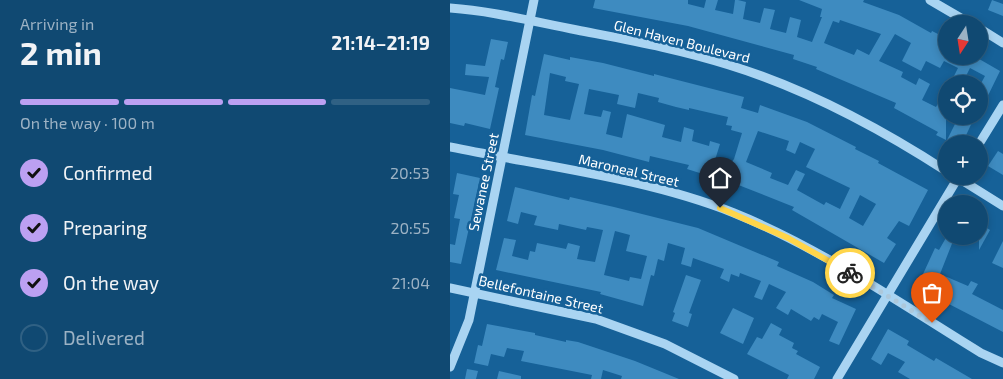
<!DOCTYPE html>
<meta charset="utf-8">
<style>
body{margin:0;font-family:"Exo 2",sans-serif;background:#1e537a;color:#f1f3f6;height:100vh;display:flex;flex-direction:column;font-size:19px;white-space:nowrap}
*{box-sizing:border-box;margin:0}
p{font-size:16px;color:#9cb2c4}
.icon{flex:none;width:28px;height:28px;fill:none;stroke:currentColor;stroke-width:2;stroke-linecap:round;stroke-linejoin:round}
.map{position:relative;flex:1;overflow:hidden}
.side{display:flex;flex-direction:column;background:#104972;width:450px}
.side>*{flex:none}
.needle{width:32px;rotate:192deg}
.controls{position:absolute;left:488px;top:15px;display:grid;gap:10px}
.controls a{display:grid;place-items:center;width:50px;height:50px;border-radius:50%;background:#104972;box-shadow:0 2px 8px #0003,0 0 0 1px #306184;font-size:25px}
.pin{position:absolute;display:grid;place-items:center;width:42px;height:42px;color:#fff;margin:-51px -21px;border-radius:50% 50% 50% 0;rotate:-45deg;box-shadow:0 0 5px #0007}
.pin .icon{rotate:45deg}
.courier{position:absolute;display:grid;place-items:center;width:50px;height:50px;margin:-25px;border:4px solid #ffd54a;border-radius:50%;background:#fff;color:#222;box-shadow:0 1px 6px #0007}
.summary em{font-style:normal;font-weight:700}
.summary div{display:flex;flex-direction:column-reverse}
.summary{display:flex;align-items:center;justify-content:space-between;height:85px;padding:0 20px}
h1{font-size:32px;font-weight:700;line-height:38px}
.bar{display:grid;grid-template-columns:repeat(4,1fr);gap:8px 5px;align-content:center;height:60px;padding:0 20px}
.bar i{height:6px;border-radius:4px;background:#306184}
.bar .active{background:#bca0f2}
.bar p{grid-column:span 4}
ol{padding:0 20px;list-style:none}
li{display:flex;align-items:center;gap:15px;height:55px}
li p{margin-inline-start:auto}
li .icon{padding:5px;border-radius:50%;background:#bca0f2;color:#111;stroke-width:4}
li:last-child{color:#9cb2c4}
li i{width:28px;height:28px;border:2px solid #306184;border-radius:50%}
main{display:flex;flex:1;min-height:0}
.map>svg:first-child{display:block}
.building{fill:#3e8bc0;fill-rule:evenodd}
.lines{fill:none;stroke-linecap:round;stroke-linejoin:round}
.minor{stroke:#a9d4f2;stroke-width:9}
.done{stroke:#adc8db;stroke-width:5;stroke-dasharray:0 9}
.route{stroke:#ffd54a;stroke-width:6}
.labels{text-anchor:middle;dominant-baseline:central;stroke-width:5;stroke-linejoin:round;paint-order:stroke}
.street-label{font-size:14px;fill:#fff;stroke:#166198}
</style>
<main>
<section class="side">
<div class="summary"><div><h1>2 min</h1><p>Arriving in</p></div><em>21:14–21:19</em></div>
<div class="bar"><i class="active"></i><i class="active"></i><i class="active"></i><i></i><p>On the way · 100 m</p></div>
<ol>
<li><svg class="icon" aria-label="check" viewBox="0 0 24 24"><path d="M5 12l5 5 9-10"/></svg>Confirmed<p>20:53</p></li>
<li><svg class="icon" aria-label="check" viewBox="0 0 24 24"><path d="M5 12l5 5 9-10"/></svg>Preparing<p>20:55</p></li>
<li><svg class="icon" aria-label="check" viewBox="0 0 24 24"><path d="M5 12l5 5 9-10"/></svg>On the way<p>21:04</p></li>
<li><i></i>Delivered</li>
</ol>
</section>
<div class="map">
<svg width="553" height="379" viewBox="0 0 553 379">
<rect width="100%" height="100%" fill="#166198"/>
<g class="building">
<path d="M145,0H238V4L254,8L256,0H268L265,10L283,14L285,0H288L296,2L293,19L310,23L314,8L325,10L320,29L336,33L340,17L351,20L347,37L362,42L372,17H370L372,9L349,0H414L413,2L449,15L481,33L482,31L496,38V56H524L550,71L529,114V87L535,76L520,68L512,84H500L508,68L494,61L490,68L476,61L471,71L452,61L461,43L445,34L429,61L453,72L451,77L466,85L469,78L480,84L472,100L486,107L496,89V140L486,135L488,132L444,108L446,103L366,69L367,67L343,59L344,55L238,26L143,8ZM390,20L431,34L419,55L407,49L404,55L374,43L383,21L389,23Z"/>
<polygon points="542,0 553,4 553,16 538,10"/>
<polygon points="41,39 58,42 54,60 51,59 45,87 49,88 40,129 15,123 14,126 0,123 0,88 35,95 39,77 15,75 16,64 35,66"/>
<path d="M94,54L120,60V57L153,63L204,76V74L294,97L291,108L308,113L310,105L357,122L406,147L405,149L429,161L428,163L478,190L459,226L449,221L437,238L446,244L434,263L342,210L344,207L291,186L237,169L239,165L200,156L199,162L153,150L75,135L82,95L85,96ZM100,73L116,77L115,81L129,84L120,120L94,115ZM139,89L169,95L167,104L185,108L188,93L209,98L208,102L226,107L239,110V108L278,117L276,125L282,126L281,130L292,133L284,159L280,164L265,160L270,144L260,141L259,146L242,141L244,130L234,127L231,142L212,137L215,125L177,114L172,138L156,134L161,112L153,110L151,117L134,114ZM308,131L339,141L336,150L345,154L350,142L365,149L356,167L400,188L390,209L376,202L374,205L347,190L355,174L346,170L338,185L320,178L322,173L296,162ZM410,195L426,204L413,226L399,218Z"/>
<polygon points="509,116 525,116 512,144 504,144 497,140"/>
<polygon points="548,151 553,154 553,175 538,166"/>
<polygon points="7,173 30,178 11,264 0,262 0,244 5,245 10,219 4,218 9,195 3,194"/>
<path d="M65,187L119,200L120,197L164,207L248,228L329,262L327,266L363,282L384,295L382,298L406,309L389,345L379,341L388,322L372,314L369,320L364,317L361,321L341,309L338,315L326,308L336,292L319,284L312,300L304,297L311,281L290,273L289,277L281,274L279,282L270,278L274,269L243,258L241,267L231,264L235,248L218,243L214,261L208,259L204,276L201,275L193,306L150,294L151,292L46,270L54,238L66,240L62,256L78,260L80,251L85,252L87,243L116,249L118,243L130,246L127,259L145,262L153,230L137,227L136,230L109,224L108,230L84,225L87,216L71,212L68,224L57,221ZM165,231L180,235L176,251L197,256L191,279L180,277L179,281L154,275Z"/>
<polygon points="529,223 540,230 529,250"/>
<polygon points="497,236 505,236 490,274 518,286 521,281 528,284 522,294 553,310 553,332 497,303 499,299 468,285 485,248 489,250"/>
<polygon points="553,241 553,268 542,263"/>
<polygon points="236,275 251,280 239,313 242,314 238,327 222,321 225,313 223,312"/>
<polygon points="283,308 304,318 293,344 270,333"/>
<polygon points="321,323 332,329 329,335 344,343 342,348 348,351 346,354 370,367 364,379 337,379 339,375 297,354 307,337 312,339"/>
<polygon points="37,324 85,333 85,335 116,342 116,340 128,342 185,361 229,379 171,379 172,376 153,370 151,379 141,379 142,375 71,361 74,351 57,348 54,357 41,354 38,366 24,363 28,345 32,346"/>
<polygon points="438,329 459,341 457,345 484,361 486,358 522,379 460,379 448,372 455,362 438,353 431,365 421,359"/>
<polygon points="17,369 28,371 26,379 15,379"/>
<polygon points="49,371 71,376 71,379 47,379"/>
</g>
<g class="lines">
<g class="minor">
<polyline points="480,0 521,24"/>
<path d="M0,8C43,11 85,22 127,30C178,40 229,49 279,65C357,89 428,127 496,171"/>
<polyline points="529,28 553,43"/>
<polyline points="529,144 553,105"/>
<path d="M0,147C92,166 197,178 284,213C371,248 451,304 531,353L553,363"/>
<polyline points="505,176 553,206"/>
<polyline points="0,288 146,319 215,344 284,379"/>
<polyline points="0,367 19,320 84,0"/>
<polyline points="387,379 509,176"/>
</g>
</g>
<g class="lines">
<polyline class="done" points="400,273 482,323"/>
<polyline class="route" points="270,208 338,238 400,273"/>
</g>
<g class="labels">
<g class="street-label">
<text transform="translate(232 41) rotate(14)">Glen Haven Boulevard</text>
<text transform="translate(179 170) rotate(13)">Maroneal Street</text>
<text transform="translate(33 182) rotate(-78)">Sewanee Street</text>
<text transform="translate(91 294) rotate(13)">Bellefontaine Street</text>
</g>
</g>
</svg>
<div class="controls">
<a><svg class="needle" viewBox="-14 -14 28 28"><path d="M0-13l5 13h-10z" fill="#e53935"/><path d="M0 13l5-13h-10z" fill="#9cb2c4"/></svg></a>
<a><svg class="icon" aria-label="locate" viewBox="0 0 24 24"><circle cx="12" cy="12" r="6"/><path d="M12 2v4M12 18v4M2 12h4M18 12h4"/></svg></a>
<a>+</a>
<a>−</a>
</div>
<div class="pin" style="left:482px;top:323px;background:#ea580c"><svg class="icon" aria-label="bag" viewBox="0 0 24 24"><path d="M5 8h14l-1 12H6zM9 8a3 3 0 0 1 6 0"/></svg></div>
<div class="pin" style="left:270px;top:208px;background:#1f2937"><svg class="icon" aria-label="home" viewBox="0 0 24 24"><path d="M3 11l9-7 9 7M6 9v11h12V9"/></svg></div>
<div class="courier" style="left:400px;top:273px"><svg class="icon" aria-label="bike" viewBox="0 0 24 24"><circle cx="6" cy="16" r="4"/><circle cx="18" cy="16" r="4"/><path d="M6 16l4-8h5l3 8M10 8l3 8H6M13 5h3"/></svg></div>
</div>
</main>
